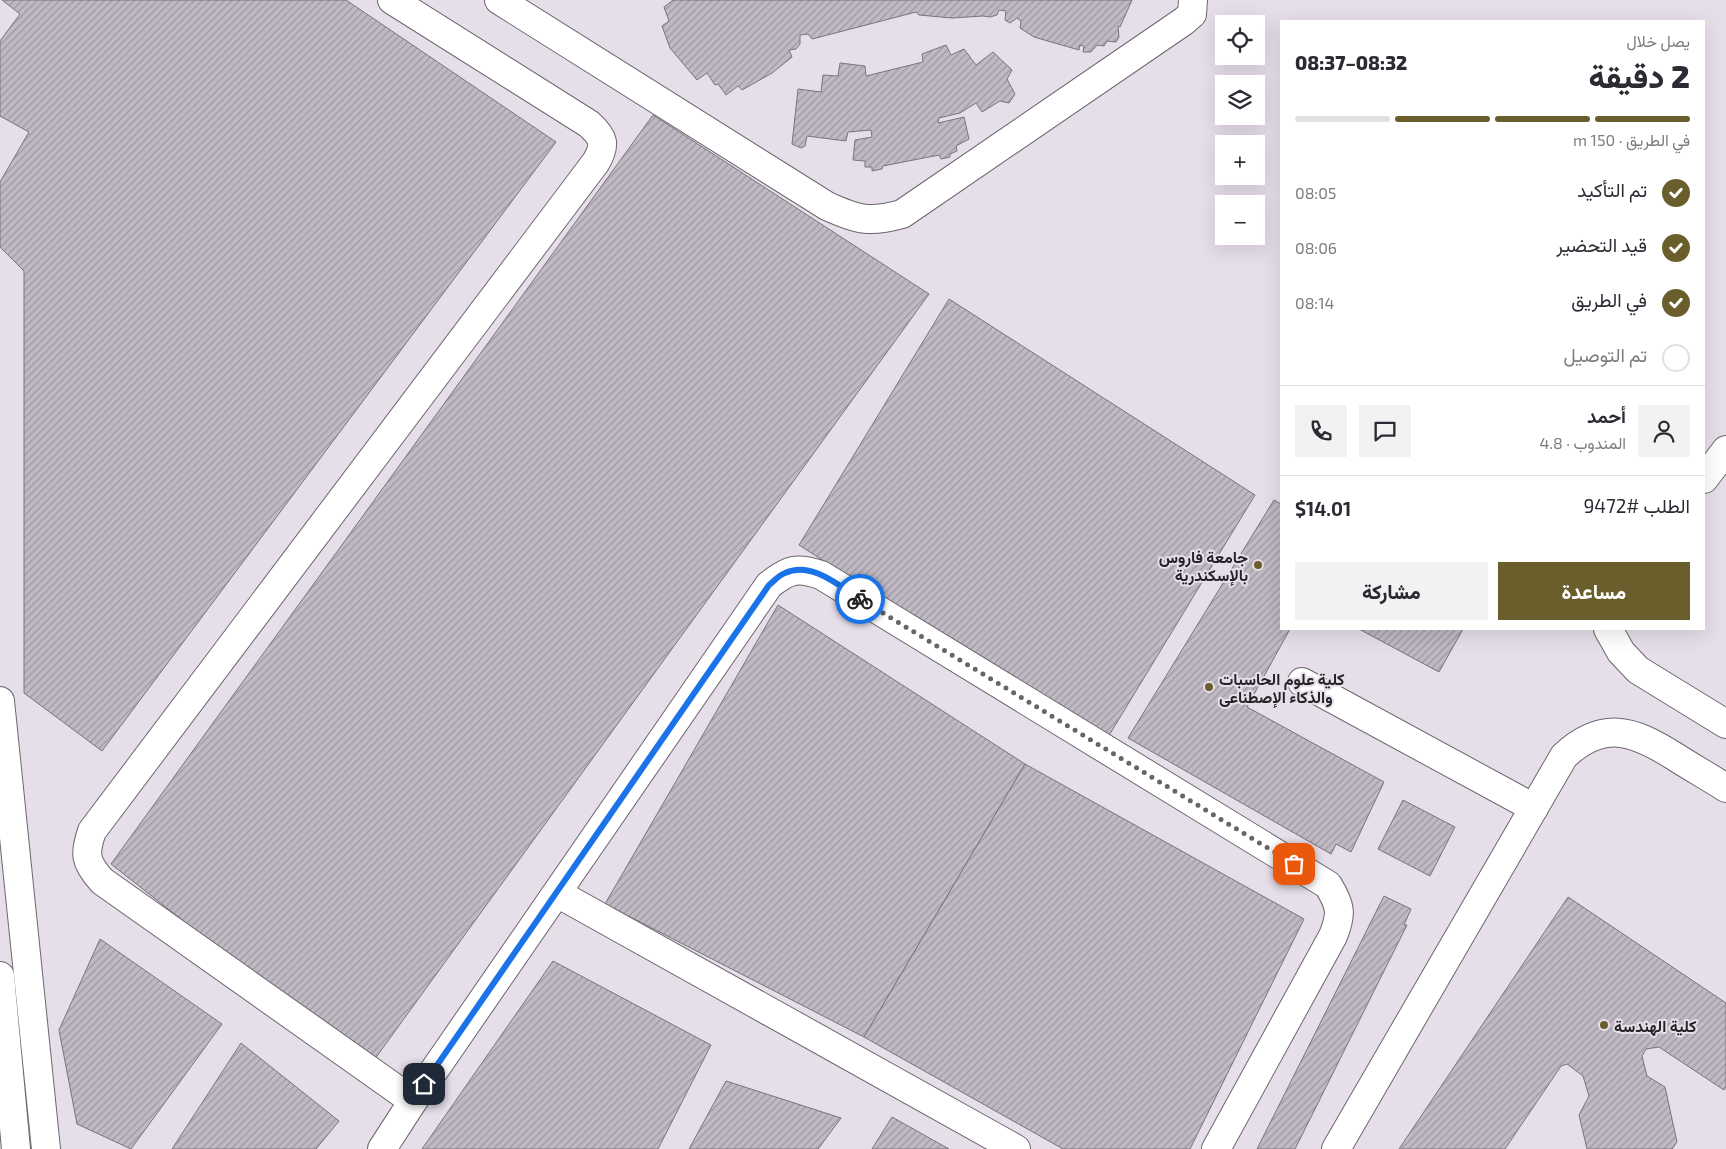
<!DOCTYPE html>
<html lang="ar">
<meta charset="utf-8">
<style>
body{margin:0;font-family:"Exo 2",Vazirmatn,sans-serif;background:#f2f2f3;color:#2b2b33;direction:rtl;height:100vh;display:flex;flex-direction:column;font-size:19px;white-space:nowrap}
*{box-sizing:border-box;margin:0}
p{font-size:16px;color:#7c7c81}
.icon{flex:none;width:28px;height:28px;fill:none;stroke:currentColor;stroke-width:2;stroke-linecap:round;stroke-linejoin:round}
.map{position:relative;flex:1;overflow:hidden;direction:ltr}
.panel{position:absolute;left:1280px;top:20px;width:425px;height:610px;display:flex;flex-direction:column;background:#fff;border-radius:0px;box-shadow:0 5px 20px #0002;direction:rtl}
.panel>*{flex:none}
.buttons{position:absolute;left:1215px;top:15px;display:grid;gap:10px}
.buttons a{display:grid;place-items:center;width:50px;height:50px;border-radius:0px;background:#fff;box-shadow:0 5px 20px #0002;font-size:25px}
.pin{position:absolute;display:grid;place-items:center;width:42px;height:42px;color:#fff;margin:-21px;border-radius:10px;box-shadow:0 2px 8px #0006}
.courier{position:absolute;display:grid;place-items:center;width:50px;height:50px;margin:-25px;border:4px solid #1a73e8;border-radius:50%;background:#fff;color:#222;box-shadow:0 1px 6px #0007}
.head em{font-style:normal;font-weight:800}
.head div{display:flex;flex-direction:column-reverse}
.head{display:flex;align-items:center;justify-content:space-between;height:85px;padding:0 15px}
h1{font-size:32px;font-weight:800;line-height:38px}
.bar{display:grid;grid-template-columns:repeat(4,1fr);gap:8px 5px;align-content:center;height:60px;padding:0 15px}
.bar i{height:6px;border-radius:4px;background:#e1e1e2}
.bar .selected{background:#6a5f2c}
.bar p{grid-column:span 4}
.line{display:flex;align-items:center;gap:12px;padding:0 15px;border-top:1px solid #e1e1e2}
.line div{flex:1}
.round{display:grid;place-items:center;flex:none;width:52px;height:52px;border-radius:0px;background:#f2f2f3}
ol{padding:0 15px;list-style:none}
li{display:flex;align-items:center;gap:15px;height:55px}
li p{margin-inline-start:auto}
li .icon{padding:5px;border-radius:50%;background:#6a5f2c;color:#fff;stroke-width:4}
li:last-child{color:#7c7c81}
li i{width:28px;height:28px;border:2px solid #e1e1e2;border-radius:50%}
.cta{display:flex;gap:10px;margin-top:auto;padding:10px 15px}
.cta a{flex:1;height:58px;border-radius:0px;background:#6a5f2c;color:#fff;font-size:20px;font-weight:800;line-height:58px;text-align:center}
.cta a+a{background:#f2f2f3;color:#2b2b33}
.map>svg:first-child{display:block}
.building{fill:url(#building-hatch);stroke:#7a737d}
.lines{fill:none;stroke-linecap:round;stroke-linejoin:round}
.minor-casing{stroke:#6c666f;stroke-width:30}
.minor{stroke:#fff;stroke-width:28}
.done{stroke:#69646b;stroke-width:5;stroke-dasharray:0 9}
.route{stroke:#1a73e8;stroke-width:6}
.poi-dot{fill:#6a5f2c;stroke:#e6dee9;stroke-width:2}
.labels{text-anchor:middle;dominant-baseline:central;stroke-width:4;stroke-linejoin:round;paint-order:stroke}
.poi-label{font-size:16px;font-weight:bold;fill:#252327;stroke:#e6dee9;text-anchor:start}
</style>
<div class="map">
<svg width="1726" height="1149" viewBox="0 0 1726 1149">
<defs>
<pattern id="building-hatch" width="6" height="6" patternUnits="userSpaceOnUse" patternTransform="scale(1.25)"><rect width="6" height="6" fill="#c1bac5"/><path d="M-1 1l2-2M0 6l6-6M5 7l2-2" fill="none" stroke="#9d97a0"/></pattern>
</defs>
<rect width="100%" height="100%" fill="#e6dee9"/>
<g class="building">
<polygon points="2,0 346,0 556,142 102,751 24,693 24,271 0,247 0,182 29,132 0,116 0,41 20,14"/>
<polygon points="673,0 1132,0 1120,27 1118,26 1119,37 1116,42 1107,41 1104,46 1097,45 1091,52 1083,52 1084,46 1080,45 1079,50 1034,37 1020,28 1021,21 1017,18 1010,23 1005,20 1006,11 999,10 997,15 990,17 983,16 952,18 919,15 916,12 812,39 808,34 800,35 800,44 796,49 789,50 792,57 772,73 742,90 738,86 726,95 718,84 715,85 707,73 697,80 670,48 662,26 669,21 664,7"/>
<polygon points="946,45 951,55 964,49 976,65 993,52 1012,70 1007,79 1015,94 1009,103 1000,101 982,112 976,103 960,113 939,118 938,123 964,117 969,139 956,146 957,151 950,154 950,157 941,159 939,155 883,166 882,169 872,171 872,167 865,167 865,161 853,160 855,140 872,137 871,130 848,132 846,141 807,136 805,146 801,148 792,144 798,89 821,92 823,75 838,76 840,63 865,66 866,76 923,62 922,54"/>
<polygon points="653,115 929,294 369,1067 111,864"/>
<polygon points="949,299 1255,495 1105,742 799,545"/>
<polygon points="1274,500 1281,504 1281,629 1290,629 1247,707 1384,782 1351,852 1336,844 1331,854 1128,738"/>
<polygon points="778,605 1025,764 864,1037 605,904"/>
<polygon points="1359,629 1463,629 1439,672"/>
<polygon points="1025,764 1304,919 1190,1149 1063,1149 864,1037"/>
<polygon points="1403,800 1455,827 1430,876 1378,849"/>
<polygon points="1384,896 1411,909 1404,925 1407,925 1295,1149 1257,1149"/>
<polygon points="1568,897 1726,1003 1726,1087 1724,1090 1659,1047 1646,1049 1642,1056 1647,1076 1665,1087 1677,1142 1672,1149 1587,1149 1579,1115 1589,1096 1583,1076 1567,1064 1561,1066 1505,1149 1399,1149"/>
<polygon points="100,939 222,1024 131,1149 77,1124 59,1030"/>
<polygon points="553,961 711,1045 658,1149 422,1149"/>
<polygon points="241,1043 339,1121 316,1149 172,1149"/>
<polygon points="726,1081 841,1118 818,1149 689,1149"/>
<polygon points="892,1117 949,1149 872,1149"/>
</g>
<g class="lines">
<g class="minor-casing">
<g id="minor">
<path d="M392,0L589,124C604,138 606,144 596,162L92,831C84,854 85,862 102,881L413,1101"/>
<path d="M499,0L827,206C858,220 869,223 902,214L1184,21L1192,14L1193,0"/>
<polyline points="1704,479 1726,450"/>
<polyline points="1608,629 1621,652 1638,670 1726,724"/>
<polyline points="1302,682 1534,808"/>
<polyline points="0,701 46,1149"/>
<polyline points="557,893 1016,1149"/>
<polyline points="0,976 16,1149"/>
<path d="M382,1149L413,1101L769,585C789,569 797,567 821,575L1328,885C1341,906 1342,914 1333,936L1216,1149"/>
<path d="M1336,1149L1564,756C1603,720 1633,730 1674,756C1691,767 1709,777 1726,788"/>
</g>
</g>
<use href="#minor" class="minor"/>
</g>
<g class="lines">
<polyline class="done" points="860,599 1294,864"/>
<path class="route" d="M424,1084L769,585C774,581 779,575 785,573C811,561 838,585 860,599"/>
</g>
<g class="poi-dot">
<circle cx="1258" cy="565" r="5"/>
<circle cx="1209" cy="687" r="5"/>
<circle cx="1604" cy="1025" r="5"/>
</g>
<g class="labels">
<g class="poi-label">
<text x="1248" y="556" text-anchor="end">جامعة فاروس<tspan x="1248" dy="18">بالإسكندرية</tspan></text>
<text x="1219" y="678">كلية علوم الحاسبات<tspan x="1219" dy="18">والذكاء الإصطناعى</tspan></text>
<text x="1614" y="1025">كلية الهندسة</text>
</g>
</g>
</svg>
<div class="buttons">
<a><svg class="icon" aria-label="locate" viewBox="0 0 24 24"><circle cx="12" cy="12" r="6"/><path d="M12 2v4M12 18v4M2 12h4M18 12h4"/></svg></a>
<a><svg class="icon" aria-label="layers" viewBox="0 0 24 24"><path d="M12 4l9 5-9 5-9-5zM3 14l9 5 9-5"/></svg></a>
<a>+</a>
<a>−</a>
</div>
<div class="pin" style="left:1294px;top:864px;background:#ea580c"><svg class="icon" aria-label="bag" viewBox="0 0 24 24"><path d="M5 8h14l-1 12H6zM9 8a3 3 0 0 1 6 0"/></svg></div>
<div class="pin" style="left:424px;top:1084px;background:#1f2937"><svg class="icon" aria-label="home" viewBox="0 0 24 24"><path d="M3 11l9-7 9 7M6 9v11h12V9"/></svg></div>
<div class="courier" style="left:860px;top:599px"><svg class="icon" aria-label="bike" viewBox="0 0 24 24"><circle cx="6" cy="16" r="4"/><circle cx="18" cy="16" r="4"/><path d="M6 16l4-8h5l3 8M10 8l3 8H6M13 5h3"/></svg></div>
<section class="panel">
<div class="head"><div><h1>2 دقيقة</h1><p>يصل خلال</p></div><em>08:32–08:37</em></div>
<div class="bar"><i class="selected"></i><i class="selected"></i><i class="selected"></i><i></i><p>في الطريق · 150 m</p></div>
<ol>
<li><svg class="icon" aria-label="check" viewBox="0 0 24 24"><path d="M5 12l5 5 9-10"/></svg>تم التأكيد<p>08:05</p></li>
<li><svg class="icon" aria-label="check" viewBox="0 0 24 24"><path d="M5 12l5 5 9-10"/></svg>قيد التحضير<p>08:06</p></li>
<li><svg class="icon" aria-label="check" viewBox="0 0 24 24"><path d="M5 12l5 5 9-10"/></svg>في الطريق<p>08:14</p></li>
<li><i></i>تم التوصيل</li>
</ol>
<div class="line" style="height:90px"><a class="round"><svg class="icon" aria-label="person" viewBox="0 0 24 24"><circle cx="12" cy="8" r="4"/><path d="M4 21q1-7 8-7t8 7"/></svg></a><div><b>أحمد</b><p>المندوب · 4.8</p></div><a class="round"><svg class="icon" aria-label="chat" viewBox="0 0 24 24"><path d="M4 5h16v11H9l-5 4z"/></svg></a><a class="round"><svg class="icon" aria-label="phone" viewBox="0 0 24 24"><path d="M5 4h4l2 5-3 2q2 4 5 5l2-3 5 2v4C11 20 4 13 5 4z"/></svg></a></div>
<div class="line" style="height:65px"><div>الطلب #9472</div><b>$14.01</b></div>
<div class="cta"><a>مساعدة</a><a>مشاركة</a></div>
</section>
</div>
